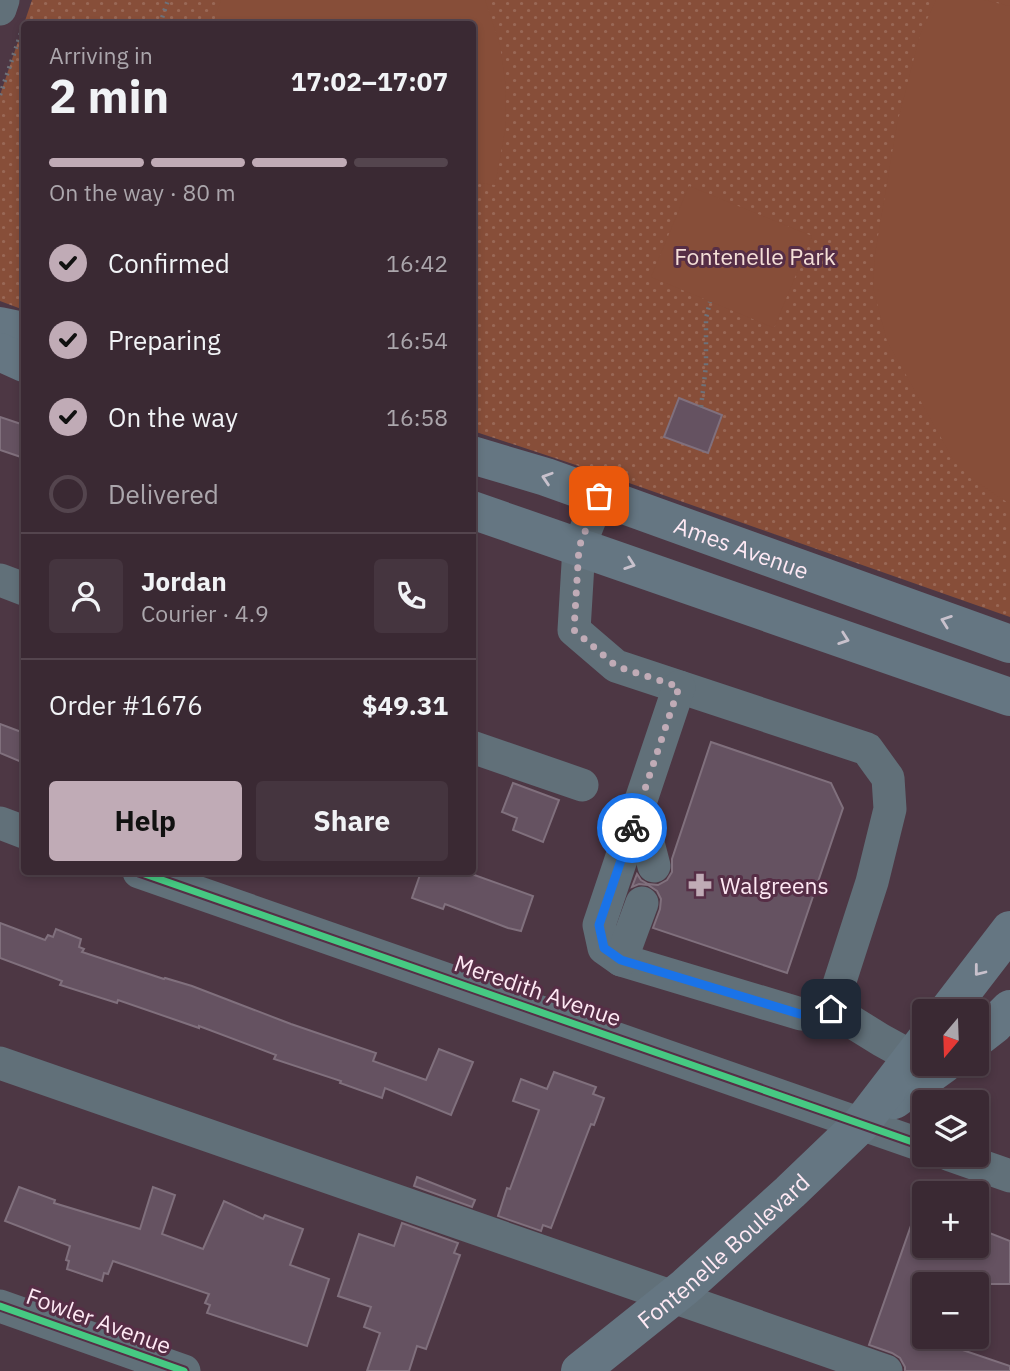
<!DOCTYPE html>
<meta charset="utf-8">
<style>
body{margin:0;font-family:"IBM Plex Sans",sans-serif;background:#45353f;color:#f1f3f6;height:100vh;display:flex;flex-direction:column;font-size:26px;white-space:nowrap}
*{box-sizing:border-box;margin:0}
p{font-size:23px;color:#aba6ac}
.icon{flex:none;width:38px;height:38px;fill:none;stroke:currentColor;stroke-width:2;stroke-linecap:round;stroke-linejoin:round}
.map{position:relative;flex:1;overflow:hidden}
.side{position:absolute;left:21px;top:21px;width:455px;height:854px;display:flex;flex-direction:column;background:#3a2933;border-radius:7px;box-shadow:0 4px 10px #0003,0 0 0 2px #54454e}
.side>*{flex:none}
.needle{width:46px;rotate:199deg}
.tools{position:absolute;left:912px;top:999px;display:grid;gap:14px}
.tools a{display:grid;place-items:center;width:77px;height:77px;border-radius:7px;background:#3a2933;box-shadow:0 4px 10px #0003,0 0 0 2px #54454e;font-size:35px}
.pin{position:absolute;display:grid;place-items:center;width:60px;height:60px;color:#fff;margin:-30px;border-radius:14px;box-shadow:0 4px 10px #0006}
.courier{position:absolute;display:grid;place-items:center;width:70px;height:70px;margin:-35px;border:5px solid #1a73e8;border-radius:50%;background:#fff;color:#222;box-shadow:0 2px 9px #0007}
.overview em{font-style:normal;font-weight:700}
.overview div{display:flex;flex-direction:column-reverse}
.overview{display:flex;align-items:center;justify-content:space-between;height:119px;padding:0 28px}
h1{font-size:46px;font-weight:700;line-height:52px}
.bar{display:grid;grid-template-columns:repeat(4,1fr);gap:10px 7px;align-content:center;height:84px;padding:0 28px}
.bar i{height:9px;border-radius:5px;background:#54454e}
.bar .on{background:#c0abb6}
.bar p{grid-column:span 4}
.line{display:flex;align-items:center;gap:18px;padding:0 28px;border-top:2px solid #54454e}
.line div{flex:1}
.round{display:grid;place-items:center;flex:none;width:74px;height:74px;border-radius:7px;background:#45353f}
ol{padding:0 28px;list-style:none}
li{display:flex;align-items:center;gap:21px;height:77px}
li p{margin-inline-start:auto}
li .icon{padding:7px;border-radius:50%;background:#c0abb6;color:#111;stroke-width:4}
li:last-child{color:#aba6ac}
li i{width:38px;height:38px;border:4px solid #54454e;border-radius:50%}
.action{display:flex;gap:14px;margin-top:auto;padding:14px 28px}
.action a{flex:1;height:80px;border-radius:7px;background:#c0abb6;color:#111;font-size:28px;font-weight:700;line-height:80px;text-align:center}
.action a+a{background:#45353f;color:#f1f3f6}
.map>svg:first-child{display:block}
.park{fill:url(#park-dots)}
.garden{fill:#874e39}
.building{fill:#655261;stroke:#80707d;stroke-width:2}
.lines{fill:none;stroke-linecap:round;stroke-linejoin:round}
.path{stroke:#6e727a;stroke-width:4.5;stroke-dasharray:2 5;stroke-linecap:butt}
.minor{stroke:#617079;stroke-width:33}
.major{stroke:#657682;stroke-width:38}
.cycleway-casing{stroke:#562e46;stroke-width:11}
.cycleway{stroke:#46c982;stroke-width:7}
.oneway{stroke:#c8c1cc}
.done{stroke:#c0abb6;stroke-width:7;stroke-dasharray:0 12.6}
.route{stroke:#1a73e8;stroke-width:9}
.labels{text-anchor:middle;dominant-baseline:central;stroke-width:6;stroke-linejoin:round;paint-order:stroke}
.park-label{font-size:23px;fill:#f4dfd7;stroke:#562e46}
.street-label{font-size:23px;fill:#fee9f4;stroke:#562e46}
.poi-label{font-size:23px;fill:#fee9f4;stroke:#562e46;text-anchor:start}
</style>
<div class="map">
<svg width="1010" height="1371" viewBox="0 0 1010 1371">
<defs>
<pattern id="park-dots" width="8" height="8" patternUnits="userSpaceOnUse" patternTransform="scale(1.75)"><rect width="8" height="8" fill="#874e39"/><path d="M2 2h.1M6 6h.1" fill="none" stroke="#996856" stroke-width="1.8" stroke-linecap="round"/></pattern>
</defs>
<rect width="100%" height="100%" fill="#4d3744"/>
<polygon class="park" points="32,0 1010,0 1010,617 612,477 473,431 472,24 24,24 24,310 0,301 0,95"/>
<g class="garden">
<polygon points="221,0 485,0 500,45 505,81 506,125 495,185 473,182 472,24 213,24"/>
<polygon points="936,0 984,0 1010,6 1010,504 972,479 954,461 887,341 873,288 875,254 897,124 920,35"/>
<polygon points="689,186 812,236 774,328 651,277"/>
</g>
<g class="building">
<polygon points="679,398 722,415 708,453 664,437"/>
<polygon points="0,417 24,425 24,458 0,450"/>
<polygon points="0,724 24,733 24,763 0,753"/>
<polygon points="711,742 831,783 843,808 787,973 653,928 660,909 661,899 657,891 648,885 639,884 632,887 637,874 641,880 648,884 658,885 667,880 672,872 672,859"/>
<polygon points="513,783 559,800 543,842 513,830 517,818 502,812"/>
<polygon points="421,872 466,872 533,896 521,931 508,928 445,904 443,909 412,898"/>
<polygon points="0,923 45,940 48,935 53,937 56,929 81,939 79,947 84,949 82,952 164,979 165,978 192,986 291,1024 376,1053 373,1061 426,1080 439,1049 473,1062 451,1115 385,1088 382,1098 340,1083 341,1081 274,1059 276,1055 199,1026 199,1028 118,1000 117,1003 60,985 62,981 0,958"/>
<polygon points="554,1072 596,1087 593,1094 604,1098 594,1125 591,1124 551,1228 543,1225 541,1231 498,1216 507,1188 510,1189 539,1110 513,1101 521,1079 547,1089"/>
<polygon points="417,1177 475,1200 472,1207 414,1186"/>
<polygon points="19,1187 55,1200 54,1203 140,1229 153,1187 175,1195 162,1234 203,1249 224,1201 263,1219 265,1215 303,1229 290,1265 329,1279 307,1346 207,1313 210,1305 205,1303 209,1294 113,1261 108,1274 104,1273 102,1281 67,1269 69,1261 66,1260 70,1246 5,1221"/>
<polygon points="920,1200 924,1200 924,1246 976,1246 982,1230 1010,1241 1010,1284 924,1284 924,1337 1010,1366 1010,1371 905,1371 905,1367 900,1358 892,1353 869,1345"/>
<polygon points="402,1223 458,1243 454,1253 460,1255 426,1349 417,1346 409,1371 367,1371 380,1333 364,1327 371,1307 338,1296 359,1234 394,1246"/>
</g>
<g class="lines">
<g class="path">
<polyline points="160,24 168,0"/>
<polyline points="0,95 21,33"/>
<polyline points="701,407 706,366 706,318 710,302"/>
</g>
<g class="minor">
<polyline points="0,9 3,0"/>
<polyline points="599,496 579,547 574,630 616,666 867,749 888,778 890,809 872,882 831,1009 881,1040 912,1057"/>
<polyline points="0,580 24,589"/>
<polyline points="679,687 599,925 604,948 621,960 801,1014 831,1009"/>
<polyline points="472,747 582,785"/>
<polyline points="639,808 654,866"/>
<polyline points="0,823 24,832"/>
<polyline points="139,872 924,1146"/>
<polyline points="621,960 642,903"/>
<polyline points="0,1063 886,1371"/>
<polyline points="950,1155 1010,1176"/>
<polyline points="0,1306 184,1371"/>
</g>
<g class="major">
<polyline points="0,326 24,331"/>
<polyline points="0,352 24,363"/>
<path id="s1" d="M472,455L546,477L1010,644"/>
<polyline points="472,510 1010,697"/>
<polyline points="947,1012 1010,930"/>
<polyline points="976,1039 994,1025 1010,1009"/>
<polyline points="894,1100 944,1064"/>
<path id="s2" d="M580,1371L685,1287L790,1192L861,1124L924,1042"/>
</g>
<g class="cycleway-casing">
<g id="cycleway">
<polyline points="139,872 924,1146"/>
<polyline points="0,1306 184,1371"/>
</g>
</g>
<use href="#cycleway" class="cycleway"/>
</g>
<defs><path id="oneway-chevron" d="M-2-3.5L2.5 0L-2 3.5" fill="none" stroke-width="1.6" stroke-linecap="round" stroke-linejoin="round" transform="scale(1.75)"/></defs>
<g class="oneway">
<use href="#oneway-chevron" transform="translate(547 478) rotate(-162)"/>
<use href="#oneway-chevron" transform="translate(630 564) rotate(19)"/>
<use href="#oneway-chevron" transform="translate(946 621) rotate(-160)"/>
<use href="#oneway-chevron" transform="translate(844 639) rotate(19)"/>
<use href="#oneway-chevron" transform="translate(979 971) rotate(128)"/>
</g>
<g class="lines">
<polyline class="done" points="599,496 579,547 574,630 616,666 679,687 632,828"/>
<polyline class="route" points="632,828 599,925 604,948 621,960 800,1014 831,1009"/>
</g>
<defs>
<g id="pharmacy-bare" transform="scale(1.89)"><path d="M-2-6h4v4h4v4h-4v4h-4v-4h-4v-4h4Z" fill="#c0abb6" stroke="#562e46" stroke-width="2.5" paint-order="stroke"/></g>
</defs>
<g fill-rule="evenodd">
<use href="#pharmacy-bare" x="700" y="885"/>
</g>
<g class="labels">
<g class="park-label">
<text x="755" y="256">Fontenelle Park</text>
</g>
<g class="street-label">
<text stroke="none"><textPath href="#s1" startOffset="285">Ames Avenue</textPath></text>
<text transform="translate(538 990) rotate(19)">Meredith Avenue</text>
<text stroke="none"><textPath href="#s2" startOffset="187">Fontenelle Boulevard</textPath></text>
<text transform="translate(99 1320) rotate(20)">Fowler Avenue</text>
</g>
<g class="poi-label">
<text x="720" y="885">Walgreens</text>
</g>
</g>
</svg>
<div class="tools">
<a><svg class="needle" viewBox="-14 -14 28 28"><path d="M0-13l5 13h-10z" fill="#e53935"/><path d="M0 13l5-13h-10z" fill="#aba6ac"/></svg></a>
<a><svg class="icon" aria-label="layers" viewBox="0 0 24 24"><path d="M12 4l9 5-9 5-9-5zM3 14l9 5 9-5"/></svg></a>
<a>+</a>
<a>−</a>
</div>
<div class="pin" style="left:599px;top:496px;background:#ea580c"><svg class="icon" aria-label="bag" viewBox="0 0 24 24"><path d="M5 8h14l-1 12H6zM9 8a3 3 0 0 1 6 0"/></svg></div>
<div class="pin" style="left:831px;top:1009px;background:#1f2937"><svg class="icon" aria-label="home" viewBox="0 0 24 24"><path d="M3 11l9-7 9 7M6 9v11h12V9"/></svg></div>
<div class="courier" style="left:632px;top:828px"><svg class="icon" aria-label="bike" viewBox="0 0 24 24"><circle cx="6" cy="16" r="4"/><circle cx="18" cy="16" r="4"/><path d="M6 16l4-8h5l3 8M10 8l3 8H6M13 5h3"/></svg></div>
<section class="side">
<div class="overview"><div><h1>2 min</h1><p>Arriving in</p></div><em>17:02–17:07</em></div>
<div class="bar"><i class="on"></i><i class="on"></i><i class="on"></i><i></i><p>On the way · 80 m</p></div>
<ol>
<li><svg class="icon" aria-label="check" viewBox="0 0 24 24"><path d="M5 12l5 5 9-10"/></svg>Confirmed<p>16:42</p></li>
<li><svg class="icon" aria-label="check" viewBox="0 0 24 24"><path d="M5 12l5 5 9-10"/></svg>Preparing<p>16:54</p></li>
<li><svg class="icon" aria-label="check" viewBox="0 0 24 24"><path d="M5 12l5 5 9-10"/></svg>On the way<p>16:58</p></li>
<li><i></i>Delivered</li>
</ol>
<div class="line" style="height:126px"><a class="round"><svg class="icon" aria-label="person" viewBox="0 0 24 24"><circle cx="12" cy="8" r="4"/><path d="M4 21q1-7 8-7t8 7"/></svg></a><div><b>Jordan</b><p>Courier · 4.9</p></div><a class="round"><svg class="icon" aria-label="phone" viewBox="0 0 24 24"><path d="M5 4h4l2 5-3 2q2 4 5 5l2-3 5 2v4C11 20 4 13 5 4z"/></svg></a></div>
<div class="line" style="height:91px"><div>Order #1676</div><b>$49.31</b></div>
<div class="action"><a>Help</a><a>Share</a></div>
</section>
</div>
